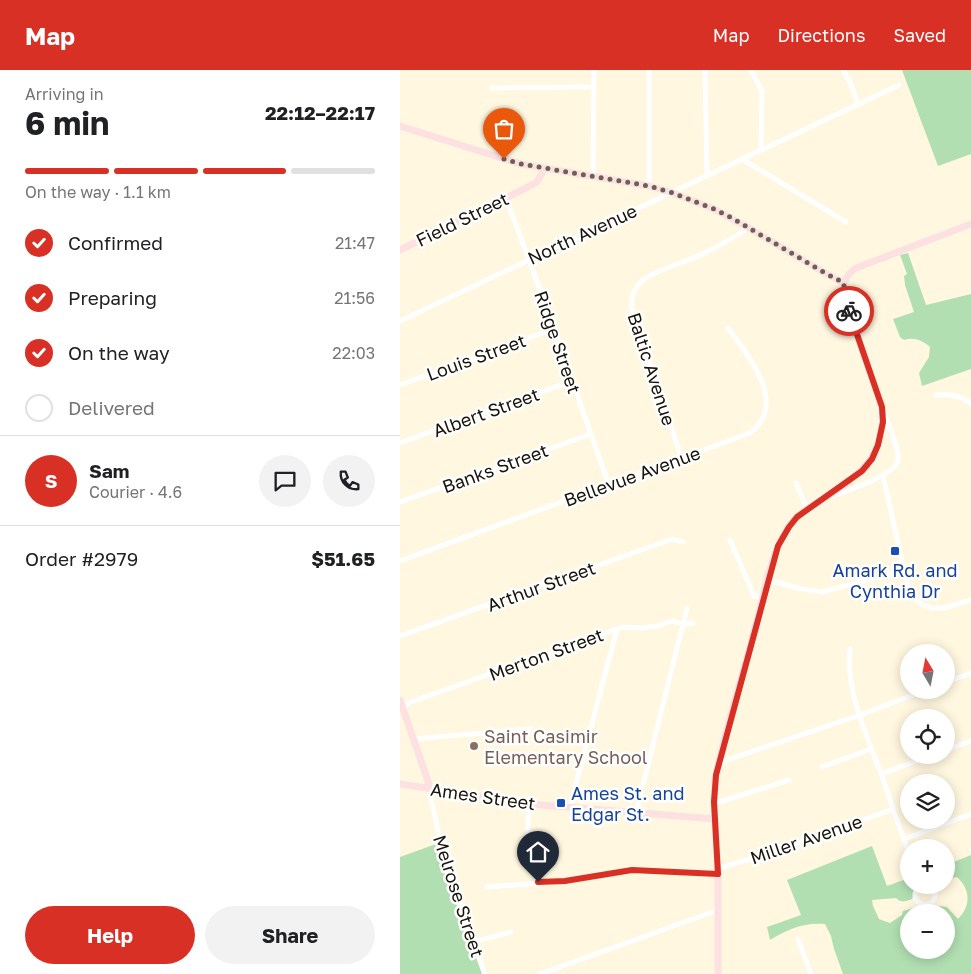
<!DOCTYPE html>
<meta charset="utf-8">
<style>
body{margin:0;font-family:"Golos Text",sans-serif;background:#f2f2f2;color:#202124;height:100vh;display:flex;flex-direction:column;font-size:19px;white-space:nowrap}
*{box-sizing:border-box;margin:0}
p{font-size:16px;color:#757577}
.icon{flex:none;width:28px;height:28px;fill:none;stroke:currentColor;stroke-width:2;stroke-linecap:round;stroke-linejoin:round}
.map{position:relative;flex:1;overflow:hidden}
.details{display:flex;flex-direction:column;background:#fff;width:400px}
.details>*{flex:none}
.needle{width:32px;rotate:350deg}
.fabs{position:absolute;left:500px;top:574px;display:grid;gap:10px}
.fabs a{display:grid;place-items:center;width:55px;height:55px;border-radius:50%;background:#fff;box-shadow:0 2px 12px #0003;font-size:25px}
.pin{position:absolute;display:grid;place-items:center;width:42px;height:42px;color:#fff;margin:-51px -21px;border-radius:50% 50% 50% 0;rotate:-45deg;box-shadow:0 0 5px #0007}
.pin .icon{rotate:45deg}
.courier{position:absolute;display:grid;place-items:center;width:50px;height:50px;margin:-25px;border:4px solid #d93025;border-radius:50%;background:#fff;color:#222;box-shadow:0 1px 6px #0007}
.overview em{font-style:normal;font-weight:700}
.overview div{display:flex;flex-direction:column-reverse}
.overview{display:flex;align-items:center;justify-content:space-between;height:85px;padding:0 25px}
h1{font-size:32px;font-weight:700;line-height:38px}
.bar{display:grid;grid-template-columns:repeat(4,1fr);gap:8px 5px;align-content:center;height:60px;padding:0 25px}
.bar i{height:6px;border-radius:4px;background:#e0e0e0}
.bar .selected{background:#d93025}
.bar p{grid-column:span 4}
.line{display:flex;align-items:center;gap:12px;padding:0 25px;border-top:1px solid #e0e0e0}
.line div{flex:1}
.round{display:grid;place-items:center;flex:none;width:52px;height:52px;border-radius:26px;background:#f2f2f2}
ol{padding:0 25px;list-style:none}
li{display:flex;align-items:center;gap:15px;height:55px}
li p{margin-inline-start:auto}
li .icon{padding:5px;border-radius:50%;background:#d93025;color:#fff;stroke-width:4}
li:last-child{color:#757577}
li i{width:28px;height:28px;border:2px solid #e0e0e0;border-radius:50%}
.primary-button{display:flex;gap:10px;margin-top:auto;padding:10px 25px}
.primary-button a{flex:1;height:58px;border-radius:30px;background:#d93025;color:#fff;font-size:20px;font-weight:700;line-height:58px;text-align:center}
.primary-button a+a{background:#f2f2f2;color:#202124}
header{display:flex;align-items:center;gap:30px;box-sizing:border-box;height:70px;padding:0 25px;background:#d93025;color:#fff}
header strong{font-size:24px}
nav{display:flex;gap:28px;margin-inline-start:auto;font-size:18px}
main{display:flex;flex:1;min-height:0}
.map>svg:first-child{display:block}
.green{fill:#b2dfb2;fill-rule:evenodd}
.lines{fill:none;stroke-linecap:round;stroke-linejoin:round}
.street{stroke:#fff;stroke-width:5}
.secondary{stroke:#fde1e2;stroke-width:7}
.done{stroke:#696355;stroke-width:5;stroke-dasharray:0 9}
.route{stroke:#d93025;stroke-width:6}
.transit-dot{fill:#1a4fb4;stroke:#fff;stroke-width:2}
.education-dot{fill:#8d6e63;stroke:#fff;stroke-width:2}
.labels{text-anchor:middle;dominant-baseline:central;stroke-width:5;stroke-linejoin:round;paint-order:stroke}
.street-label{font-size:18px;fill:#18140a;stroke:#fff}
.transit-label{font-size:18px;fill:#164399;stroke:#fff}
.education-label{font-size:18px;fill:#785e54;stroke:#fff;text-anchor:start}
</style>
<header>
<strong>Map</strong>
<nav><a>Map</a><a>Directions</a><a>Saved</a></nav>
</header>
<main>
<section class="details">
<div class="overview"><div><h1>6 min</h1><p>Arriving in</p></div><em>22:12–22:17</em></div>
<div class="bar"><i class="selected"></i><i class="selected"></i><i class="selected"></i><i></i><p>On the way · 1.1 km</p></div>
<ol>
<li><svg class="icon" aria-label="check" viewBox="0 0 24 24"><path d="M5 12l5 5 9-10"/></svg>Confirmed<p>21:47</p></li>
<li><svg class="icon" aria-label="check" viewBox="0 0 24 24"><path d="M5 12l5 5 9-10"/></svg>Preparing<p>21:56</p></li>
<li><svg class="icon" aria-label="check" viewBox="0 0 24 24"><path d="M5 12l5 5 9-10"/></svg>On the way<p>22:03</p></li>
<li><i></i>Delivered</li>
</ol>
<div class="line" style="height:90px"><b class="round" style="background:#d93025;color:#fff">S</b><div><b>Sam</b><p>Courier · 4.6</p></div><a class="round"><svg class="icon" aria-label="chat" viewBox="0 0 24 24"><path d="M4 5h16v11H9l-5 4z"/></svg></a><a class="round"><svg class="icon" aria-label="phone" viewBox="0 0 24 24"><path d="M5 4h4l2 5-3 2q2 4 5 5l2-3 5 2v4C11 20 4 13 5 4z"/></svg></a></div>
<div class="line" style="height:65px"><div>Order #2979</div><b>$51.65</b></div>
<div class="primary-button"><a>Help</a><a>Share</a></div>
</section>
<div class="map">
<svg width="571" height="904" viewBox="0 0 571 904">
<rect width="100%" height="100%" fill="#fff7df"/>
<g class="green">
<polygon points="502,0 571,0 571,84 538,96"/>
<path d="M508,183L526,235L571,224V299L522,316L519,303L529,287L530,277C522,270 514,267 504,270L500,267L493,249L514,242L505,215L504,206L507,204L500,185Z"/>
<polygon points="36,774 41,792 82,904 0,904 0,787"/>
<path d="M472,776L487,816L509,808V815H517L512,829C505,832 501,833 496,828L472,830L473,836L479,849L490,853L502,845L503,841L517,837L531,840L540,836L547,837L558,849C571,836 571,820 557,807L546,809V795L571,785V904H443L434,879L431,866L425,854C404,852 388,859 370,870L367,857L401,845L387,810ZM546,842V880H509V842Z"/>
</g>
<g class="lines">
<g class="street">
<polyline points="249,0 249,116"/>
<polyline points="305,0 307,105"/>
<polyline points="351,0 362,21 361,80"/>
<polyline points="443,0 450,12 458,34"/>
<polyline points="92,18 194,17"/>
<polyline points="342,89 446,152"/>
<polyline points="193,107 194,0"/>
<path d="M106,129C143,223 175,320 209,415"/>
<polyline points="0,251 499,15"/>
<polyline points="0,315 153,259"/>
<path d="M536,325C550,324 560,325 571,334"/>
<polyline points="0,373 171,311"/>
<path d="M282,389L233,245C230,234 231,224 238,215C250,201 281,194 298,186C316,178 333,168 349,158"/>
<polyline points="483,405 504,500 509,518 515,529 523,535 532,538 544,538 571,530"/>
<polyline points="396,413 407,438"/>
<path d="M430,426C444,423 494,405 498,391C500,380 488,354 484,343"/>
<polyline points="0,432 191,364"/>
<polyline points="330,470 354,526 357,527 363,526"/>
<path d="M0,491L350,363C389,333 348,286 328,258"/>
<polyline points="367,510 402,519 422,522 504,500"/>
<polyline points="0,566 272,469 283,472"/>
<path d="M450,579C445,620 468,668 482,706C491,732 499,757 509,783"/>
<polyline points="546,612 571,603"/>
<polyline points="3,638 8,633 223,557 242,558 257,556 272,551 284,554 293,553"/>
<polyline points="13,669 131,659"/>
<polyline points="546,680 571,671"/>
<polyline points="318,693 460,645 526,620"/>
<polyline points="422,697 471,679"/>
<polyline points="481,704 533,685"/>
<polyline points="29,719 43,785 85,904"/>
<polyline points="314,732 323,731 389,710"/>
<polyline points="170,737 217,559"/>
<polyline points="236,743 287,538"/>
<polyline points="504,769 571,744"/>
<polyline points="127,778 129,734"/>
<polyline points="318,799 411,769 493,739"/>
<circle cx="525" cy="825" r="10"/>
<polyline points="87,817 165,811 232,800 318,804"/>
<polyline points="398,869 411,904"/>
<polyline points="73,872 111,862"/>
<polyline points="140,904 318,840"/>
</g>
<g class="secondary">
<polyline points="0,56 121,94 249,116 270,122 314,139 349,158 425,203 444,213"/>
<polyline points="0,180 128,117 137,112 145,98"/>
<polyline points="0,630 28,711 29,719"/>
<polyline points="0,714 129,734 315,749"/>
<path d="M318,904V804L314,732L316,705C326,656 342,607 355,558C364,525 369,487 388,458C398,443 412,436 426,427C463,403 486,384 482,337L444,227C442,214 445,206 456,198L571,154"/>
</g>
</g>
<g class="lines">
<polyline class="done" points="104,89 121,94 249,116 270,122 314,139 332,148 425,203 444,213 444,227 449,241"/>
<polyline class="route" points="138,812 165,811 232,800 318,804 314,732 316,705 378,476 389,457 397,447 462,401 472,389 478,375 483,352 482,337 449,241"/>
</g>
<g class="transit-dot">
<rect x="490" y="476" width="10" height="10" rx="2.5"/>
<rect x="156" y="728" width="10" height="10" rx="2.5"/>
</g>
<circle class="education-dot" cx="74" cy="676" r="5"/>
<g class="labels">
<g class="street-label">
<text transform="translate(62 149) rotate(-26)">Field Street</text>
<text transform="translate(182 164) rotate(-25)">North Avenue</text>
<text transform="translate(158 272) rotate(71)">Ridge Street</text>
<text transform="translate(76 287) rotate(-20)">Louis Street</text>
<text transform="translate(252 299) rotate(72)">Baltic Avenue</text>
<text transform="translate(86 342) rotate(-20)">Albert Street</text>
<text transform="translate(95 398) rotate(-20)">Banks Street</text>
<text transform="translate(232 406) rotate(-20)">Bellevue Avenue</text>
<text transform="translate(141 516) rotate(-20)">Arthur Street</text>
<text transform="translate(146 584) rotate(-20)">Merton Street</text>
<text transform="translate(83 726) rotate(8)">Ames Street</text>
<text transform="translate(406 769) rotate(-19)">Miller Avenue</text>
<text transform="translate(59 826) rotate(72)">Melrose Street</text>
</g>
<g class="transit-label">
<text x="495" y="500">Amark Rd. and<tspan x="495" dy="21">Cynthia Dr</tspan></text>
<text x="171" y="723" text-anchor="start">Ames St. and<tspan x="171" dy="21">Edgar St.</tspan></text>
</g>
<g class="education-label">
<text x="84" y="666">Saint Casimir<tspan x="84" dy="21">Elementary School</tspan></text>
</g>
</g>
</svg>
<div class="fabs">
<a><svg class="needle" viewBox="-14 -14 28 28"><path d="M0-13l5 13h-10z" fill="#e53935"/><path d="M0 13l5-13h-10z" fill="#757577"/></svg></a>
<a><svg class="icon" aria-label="locate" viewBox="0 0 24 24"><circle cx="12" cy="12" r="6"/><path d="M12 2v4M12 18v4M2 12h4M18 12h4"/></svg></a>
<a><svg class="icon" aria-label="layers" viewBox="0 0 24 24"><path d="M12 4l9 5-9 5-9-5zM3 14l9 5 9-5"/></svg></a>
<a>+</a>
<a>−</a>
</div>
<div class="pin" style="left:104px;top:89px;background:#ea580c"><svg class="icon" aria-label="bag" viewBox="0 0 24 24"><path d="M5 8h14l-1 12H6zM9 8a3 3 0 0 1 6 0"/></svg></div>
<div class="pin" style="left:138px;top:812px;background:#1f2937"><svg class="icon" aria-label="home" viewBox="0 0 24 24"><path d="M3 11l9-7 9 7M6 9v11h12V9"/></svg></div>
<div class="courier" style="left:449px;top:241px"><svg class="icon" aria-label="bike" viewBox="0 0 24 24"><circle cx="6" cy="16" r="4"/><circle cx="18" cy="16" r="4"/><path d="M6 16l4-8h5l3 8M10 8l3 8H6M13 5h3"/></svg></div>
</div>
</main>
